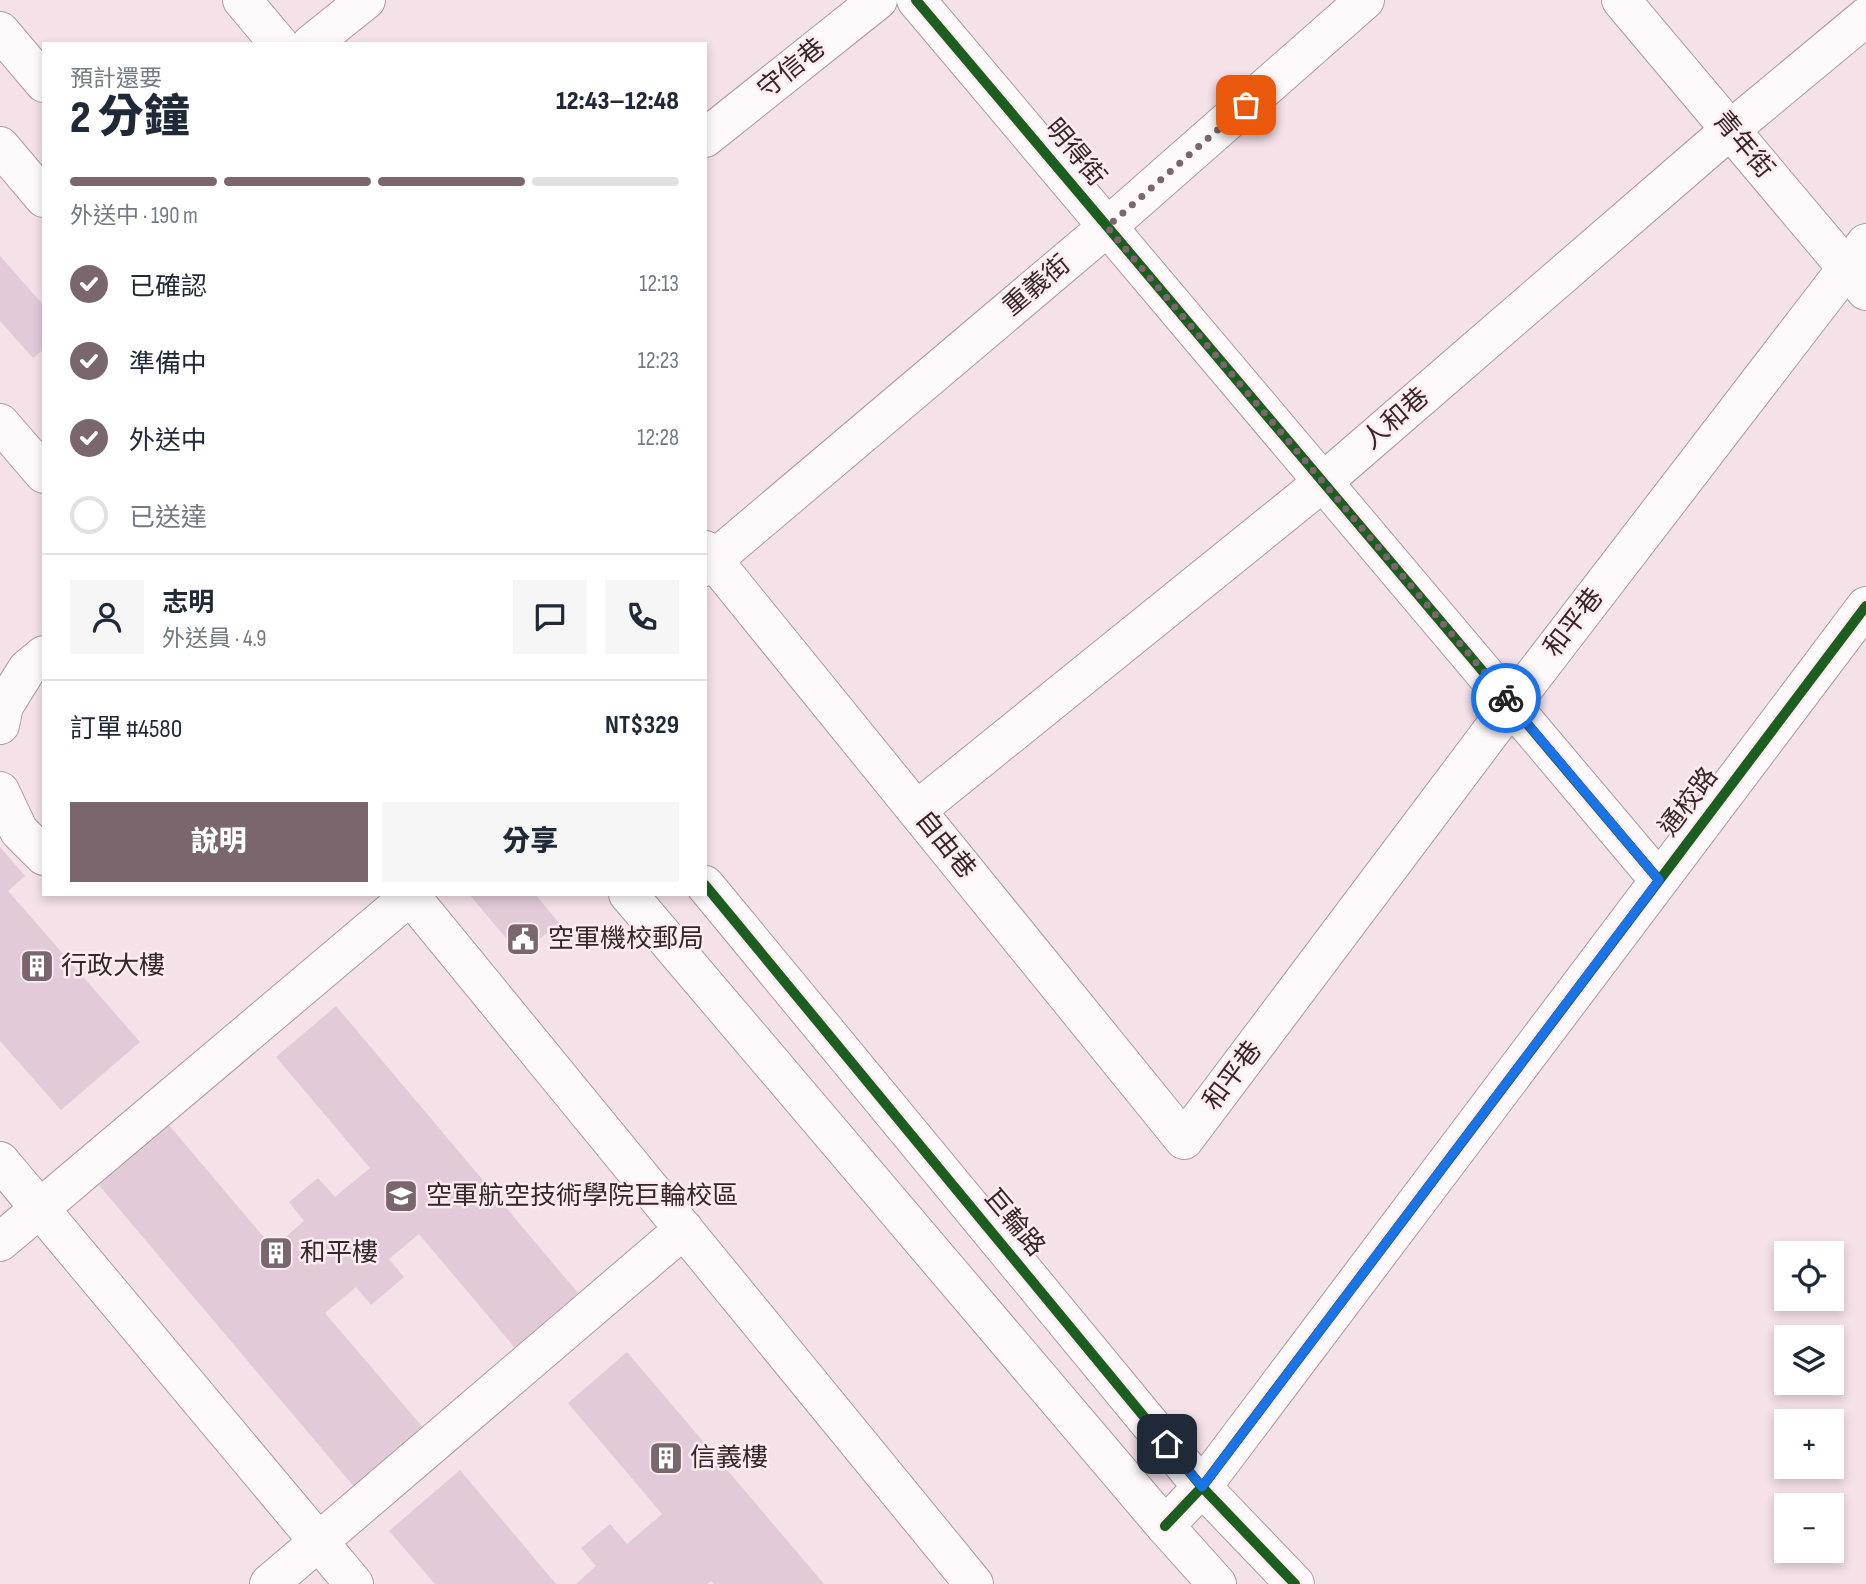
<!DOCTYPE html>
<html lang="zh-TW">
<meta charset="utf-8">
<style>
body{margin:0;font-family:"Sofia Sans Condensed","Noto Sans TC",sans-serif;background:#f6f6f7;color:#1f2937;height:100vh;display:flex;flex-direction:column;font-size:26px;white-space:nowrap}
*{box-sizing:border-box;margin:0}
p{font-size:23px;color:#747a83}
.icon{flex:none;width:38px;height:38px;fill:none;stroke:currentColor;stroke-width:2;stroke-linecap:round;stroke-linejoin:round}
.map{position:relative;flex:1;overflow:hidden}
.sheet{position:absolute;left:42px;top:42px;width:665px;height:854px;display:flex;flex-direction:column;background:#fff;border-radius:0px;box-shadow:0 4px 10px #0003}
.sheet>*{flex:none}
.controls{position:absolute;left:1774px;top:1241px;display:grid;gap:14px}
.controls a{display:grid;place-items:center;width:70px;height:70px;border-radius:0px;background:#fff;box-shadow:0 4px 10px #0003;font-size:35px}
.pin{position:absolute;display:grid;place-items:center;width:60px;height:60px;color:#fff;margin:-30px;border-radius:14px;box-shadow:0 4px 10px #0006}
.courier{position:absolute;display:grid;place-items:center;width:70px;height:70px;margin:-35px;border:5px solid #1a73e8;border-radius:50%;background:#fff;color:#222;box-shadow:0 2px 9px #0007}
.headline em{font-style:normal;font-weight:800}
.headline div{display:flex;flex-direction:column-reverse}
.headline{display:flex;align-items:center;justify-content:space-between;height:119px;padding:0 28px}
h1{font-size:46px;font-weight:800;line-height:52px}
.bar{display:grid;grid-template-columns:repeat(4,1fr);gap:10px 7px;align-content:center;height:84px;padding:0 28px}
.bar i{height:9px;border-radius:5px;background:#e0e1e3}
.bar .selected{background:#79676d}
.bar p{grid-column:span 4}
.line{display:flex;align-items:center;gap:18px;padding:0 28px;border-top:2px solid #e0e1e3}
.line div{flex:1}
.round{display:grid;place-items:center;flex:none;width:74px;height:74px;border-radius:0px;background:#f6f6f7}
ol{padding:0 28px;list-style:none}
li{display:flex;align-items:center;gap:21px;height:77px}
li p{margin-inline-start:auto}
li .icon{padding:7px;border-radius:50%;background:#79676d;color:#fff;stroke-width:4}
li:last-child{color:#747a83}
li i{width:38px;height:38px;border:4px solid #e0e1e3;border-radius:50%}
.primary-button{display:flex;gap:14px;margin-top:auto;padding:14px 28px}
.primary-button a{flex:1;height:80px;border-radius:0px;background:#79676d;color:#fff;font-size:28px;font-weight:800;line-height:80px;text-align:center}
.primary-button a+a{background:#f6f6f7;color:#1f2937}
.map>svg:first-child{display:block}
.building{fill:#e2cad8}
.lines{fill:none;stroke-linecap:round;stroke-linejoin:round}
.minor-casing{stroke:#ab9ba0;stroke-width:40}
.minor{stroke:#fefafc;stroke-width:38}
.cycleway-casing{stroke:#feecf1;stroke-width:15}
.cycleway{stroke:#1b5e20;stroke-width:10}
.done{stroke:#79676d;stroke-width:7;stroke-dasharray:0 12.6}
.route{stroke:#1a73e8;stroke-width:9}
.labels{text-anchor:middle;dominant-baseline:central;stroke-width:5;stroke-linejoin:round;paint-order:stroke}
.street-label{font-size:26px;fill:#36262b;stroke:#feecf1}
.poi-label{font-size:26px;fill:#36262b;stroke:#feecf1;text-anchor:start}
</style>
<div class="map">
<svg width="1866" height="1584" viewBox="0 0 1866 1584">
<rect width="100%" height="100%" fill="#f5e1e8"/>
<g class="building">
<polygon points="0,256 44,306 44,349 33,358 0,321"/>
<polygon points="0,847 25,876 8,891 140,1042 61,1110 0,1041"/>
<polygon points="469,894 535,894 559,923 520,955"/>
<polygon points="336,1006 578,1293 515,1348 419,1234 389,1259 404,1277 371,1305 356,1287 325,1313 425,1430 356,1489 98,1184 168,1124 273,1248 304,1221 289,1202 318,1178 335,1197 370,1168 276,1057"/>
<polygon points="627,1352 824,1584 714,1584 711,1581 707,1584 576,1584 596,1566 581,1548 610,1524 627,1544 662,1514 568,1403"/>
<polygon points="460,1470 556,1584 435,1584 389,1531"/>
</g>
<g class="lines">
<g class="minor-casing">
<g id="minor">
<polyline points="242,0 279,44"/>
<polyline points="916,0 1659,880"/>
<polyline points="1621,0 1866,291"/>
<polyline points="0,31 44,83"/>
<polyline points="311,44 366,0"/>
<polyline points="705,138 878,0"/>
<polyline points="0,146 44,198"/>
<polyline points="0,423 44,474"/>
<polyline points="705,550 1184,1140 1511,705 1866,243"/>
<polyline points="705,567 1107,227 1365,0"/>
<polyline points="0,725 4,706 27,669 44,655"/>
<polyline points="0,791 19,831 44,856"/>
<polyline points="917,810 1323,482 1730,130 1866,17"/>
<polyline points="705,885 1202,1487 1295,1584"/>
<polyline points="409,894 974,1584"/>
<polyline points="628,894 1165,1526 1217,1584"/>
<polyline points="0,1161 354,1584"/>
<polyline points="0,1242 410,896"/>
<polyline points="1165,1526 1202,1487 1866,606"/>
<polyline points="269,1584 684,1229"/>
</g>
</g>
<use href="#minor" class="minor"/>
<g class="cycleway-casing">
<g id="cycleway">
<polyline points="916,0 1659,880"/>
<polyline points="705,885 1202,1487 1295,1584"/>
<polyline points="1165,1526 1202,1487 1866,606"/>
</g>
</g>
<use href="#cycleway" class="cycleway"/>
</g>
<g class="lines">
<polyline class="done" points="1246,105 1107,227 1506,698"/>
<polyline class="route" points="1167,1444 1202,1487 1659,880 1506,698"/>
</g>
<defs>
<g id="civic-square" transform="scale(1.75)"><rect x="-9" y="-9" width="18" height="18" rx="4" fill="#79676d" stroke="#feecf1"/><path d="M-.6-6.5H3V-4.5H.6V-3L4-1V1h2V6H-6V1h2V-1L-.6-3ZM-1.2 2.5V6h2.4V2.5Z" fill="#fff"/></g>
<g id="building-square" transform="scale(1.75)"><rect x="-9" y="-9" width="18" height="18" rx="4" fill="#79676d" stroke="#feecf1"/><path d="M-4-6H4V6H1V3H-1V6H-4ZM-2.5-4.3h1.7v1.8h-1.7ZM.8-4.3h1.7v1.8H.8ZM-2.5-1h1.7V.8h-1.7ZM.8-1h1.7V.8H.8Z" fill="#fff"/></g>
<g id="university-square" transform="scale(1.75)"><rect x="-9" y="-9" width="18" height="18" rx="4" fill="#79676d" stroke="#feecf1"/><path d="M0-5L7-2L0 1L-7-2ZM-4 1L0 2.5L4 1V4Q0 6-4 4Z" fill="#fff"/></g>
</defs>
<g fill-rule="evenodd">
<use href="#civic-square" x="523" y="939"/>
<use href="#building-square" x="37" y="966"/>
<use href="#university-square" x="401" y="1196"/>
<use href="#building-square" x="276" y="1253"/>
<use href="#building-square" x="666" y="1458"/>
</g>
<g class="labels">
<g class="street-label">
<text transform="translate(792 69) rotate(-39)">守信巷</text>
<text transform="translate(1743 145) rotate(50)">青年街</text>
<text transform="translate(1075 153) rotate(50)">明得街</text>
<text transform="translate(1037 286) rotate(-40)">重義街</text>
<text transform="translate(1396 419) rotate(-41)">人和巷</text>
<text transform="translate(1574 623) rotate(-52)">和平巷</text>
<text transform="translate(1689 802) rotate(-53)">通校路</text>
<text transform="translate(945 845) rotate(51)">自由巷</text>
<text transform="translate(1233 1076) rotate(-53)">和平巷</text>
<text transform="translate(1014 1223) rotate(50)">巨輪路</text>
</g>
<g class="poi-label">
<text x="548" y="939">空軍機校郵局</text>
<text x="61" y="966">行政大樓</text>
<text x="426" y="1196">空軍航空技術學院巨輪校區</text>
<text x="300" y="1253">和平樓</text>
<text x="690" y="1458">信義樓</text>
</g>
</g>
</svg>
<div class="controls">
<a><svg class="icon" aria-label="locate" viewBox="0 0 24 24"><circle cx="12" cy="12" r="6"/><path d="M12 2v4M12 18v4M2 12h4M18 12h4"/></svg></a>
<a><svg class="icon" aria-label="layers" viewBox="0 0 24 24"><path d="M12 4l9 5-9 5-9-5zM3 14l9 5 9-5"/></svg></a>
<a>+</a>
<a>−</a>
</div>
<div class="pin" style="left:1246px;top:105px;background:#ea580c"><svg class="icon" aria-label="bag" viewBox="0 0 24 24"><path d="M5 8h14l-1 12H6zM9 8a3 3 0 0 1 6 0"/></svg></div>
<div class="pin" style="left:1167px;top:1444px;background:#1f2937"><svg class="icon" aria-label="home" viewBox="0 0 24 24"><path d="M3 11l9-7 9 7M6 9v11h12V9"/></svg></div>
<div class="courier" style="left:1506px;top:698px"><svg class="icon" aria-label="bike" viewBox="0 0 24 24"><circle cx="6" cy="16" r="4"/><circle cx="18" cy="16" r="4"/><path d="M6 16l4-8h5l3 8M10 8l3 8H6M13 5h3"/></svg></div>
<section class="sheet">
<div class="headline"><div><h1>2 分鐘</h1><p>預計還要</p></div><em>12:43–12:48</em></div>
<div class="bar"><i class="selected"></i><i class="selected"></i><i class="selected"></i><i></i><p>外送中 · 190 m</p></div>
<ol>
<li><svg class="icon" aria-label="check" viewBox="0 0 24 24"><path d="M5 12l5 5 9-10"/></svg>已確認<p>12:13</p></li>
<li><svg class="icon" aria-label="check" viewBox="0 0 24 24"><path d="M5 12l5 5 9-10"/></svg>準備中<p>12:23</p></li>
<li><svg class="icon" aria-label="check" viewBox="0 0 24 24"><path d="M5 12l5 5 9-10"/></svg>外送中<p>12:28</p></li>
<li><i></i>已送達</li>
</ol>
<div class="line" style="height:126px"><a class="round"><svg class="icon" aria-label="person" viewBox="0 0 24 24"><circle cx="12" cy="8" r="4"/><path d="M4 21q1-7 8-7t8 7"/></svg></a><div><b>志明</b><p>外送員 · 4.9</p></div><a class="round"><svg class="icon" aria-label="chat" viewBox="0 0 24 24"><path d="M4 5h16v11H9l-5 4z"/></svg></a><a class="round"><svg class="icon" aria-label="phone" viewBox="0 0 24 24"><path d="M5 4h4l2 5-3 2q2 4 5 5l2-3 5 2v4C11 20 4 13 5 4z"/></svg></a></div>
<div class="line" style="height:91px"><div>訂單 #4580</div><b>NT$329</b></div>
<div class="primary-button"><a>說明</a><a>分享</a></div>
</section>
</div>
